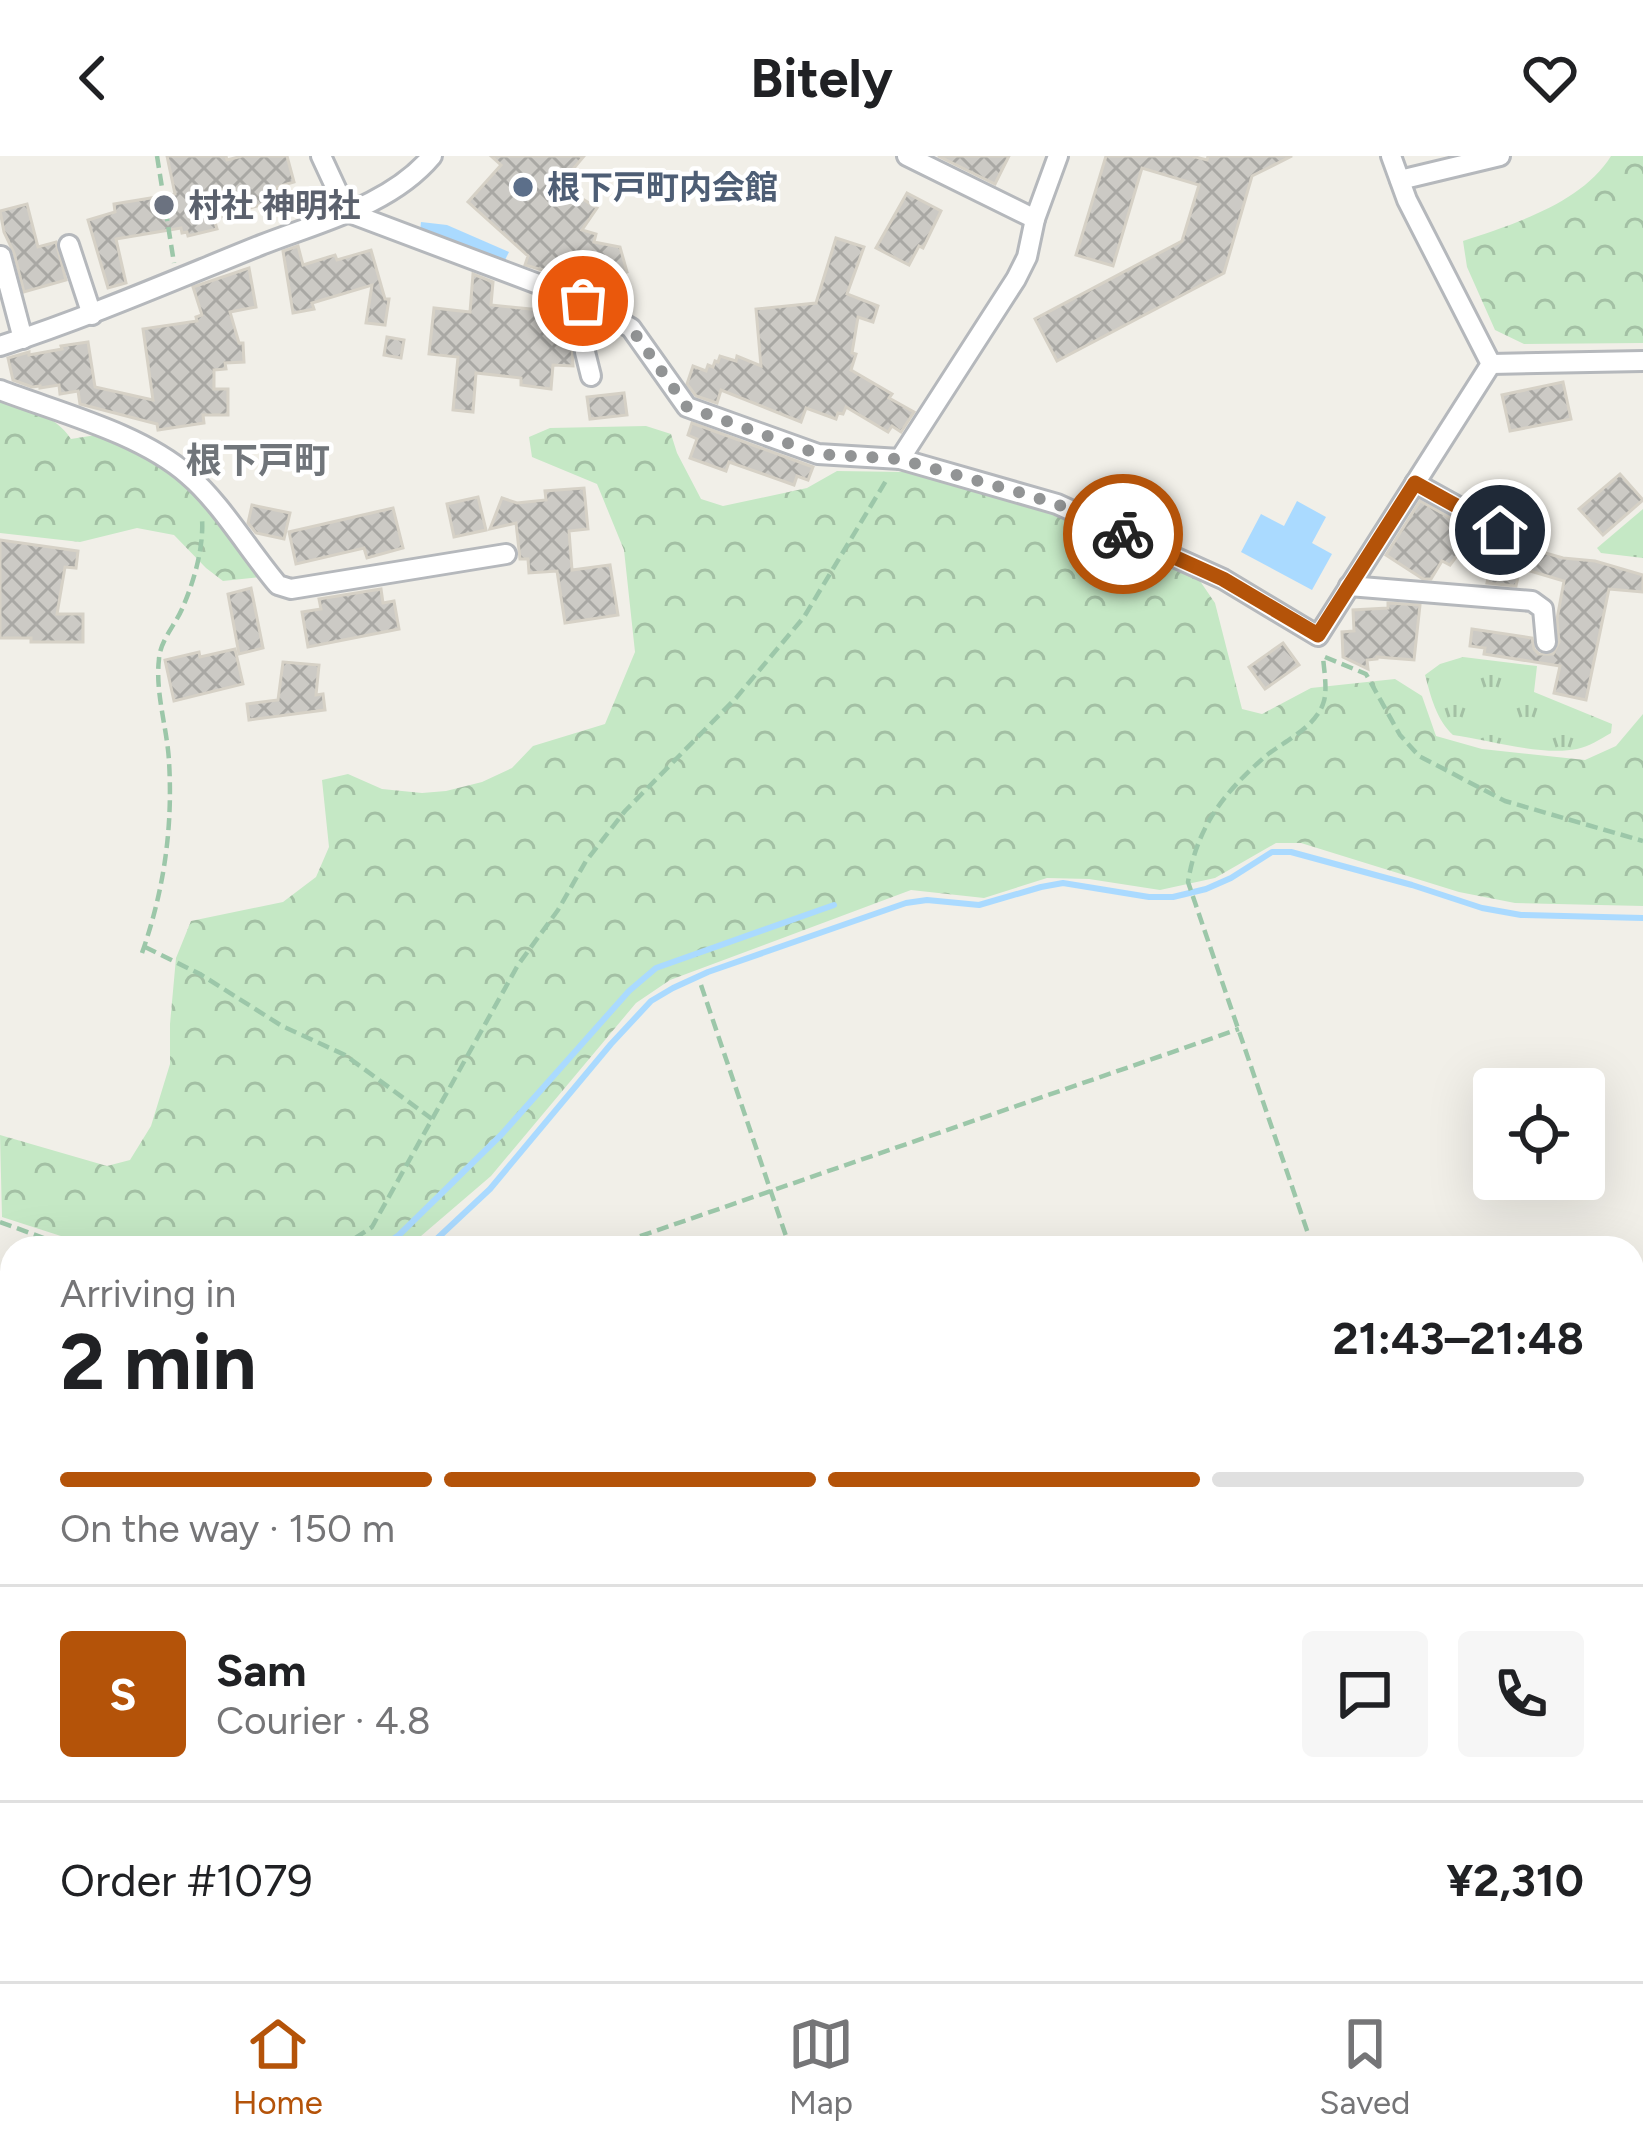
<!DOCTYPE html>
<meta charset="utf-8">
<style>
body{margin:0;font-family:Figtree,"Noto Sans JP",sans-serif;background:#f6f6f6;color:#202124;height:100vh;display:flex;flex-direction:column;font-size:45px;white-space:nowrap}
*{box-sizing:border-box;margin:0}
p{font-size:39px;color:#757577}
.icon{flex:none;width:66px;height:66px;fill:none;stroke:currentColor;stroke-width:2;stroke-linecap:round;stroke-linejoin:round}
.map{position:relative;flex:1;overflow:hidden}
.panel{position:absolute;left:0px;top:1080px;width:1644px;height:747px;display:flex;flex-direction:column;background:#fff;border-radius:36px 36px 0 0;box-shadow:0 12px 48px #0002}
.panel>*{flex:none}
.controls{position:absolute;left:1473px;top:912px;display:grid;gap:24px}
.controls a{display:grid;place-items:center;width:132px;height:132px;border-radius:12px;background:#fff;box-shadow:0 12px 48px #0002;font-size:60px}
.pin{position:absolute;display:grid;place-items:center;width:102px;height:102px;color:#fff;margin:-51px;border:6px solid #fff;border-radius:50%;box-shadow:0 3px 12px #0007}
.courier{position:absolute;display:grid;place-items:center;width:120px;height:120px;margin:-60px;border:9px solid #b45309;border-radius:50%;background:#fff;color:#222;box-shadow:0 3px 15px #0007}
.overview em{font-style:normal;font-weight:700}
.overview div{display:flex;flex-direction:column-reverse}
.overview{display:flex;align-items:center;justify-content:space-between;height:204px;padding:0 60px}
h1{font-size:78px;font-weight:700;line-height:90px}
.bar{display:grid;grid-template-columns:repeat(4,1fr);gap:18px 12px;align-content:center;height:144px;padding:0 60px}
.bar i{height:15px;border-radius:9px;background:#e0e0e0}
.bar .on{background:#b45309}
.bar p{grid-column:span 4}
.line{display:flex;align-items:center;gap:30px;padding:0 60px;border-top:3px solid #e0e0e0}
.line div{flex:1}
.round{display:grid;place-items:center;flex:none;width:126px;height:126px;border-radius:12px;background:#f6f6f6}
header{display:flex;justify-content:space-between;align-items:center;height:156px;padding:0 60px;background:#fff;font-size:54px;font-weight:700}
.dock{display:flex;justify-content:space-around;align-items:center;height:168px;border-top:3px solid #e0e0e0;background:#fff;font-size:33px;color:#757577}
.dock a{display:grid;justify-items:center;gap:6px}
.dock .on{color:#b45309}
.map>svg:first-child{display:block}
.grass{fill:url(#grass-tufts)}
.forest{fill:url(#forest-crowns)}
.water{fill:#aadaff}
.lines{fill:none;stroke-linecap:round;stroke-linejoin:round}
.stream{stroke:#aadaff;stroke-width:6}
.building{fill:url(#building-cross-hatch);stroke:#d6d1c6;stroke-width:3}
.minor-casing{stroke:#b5b8bc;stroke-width:24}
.trunk-casing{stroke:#f9ab00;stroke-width:36}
.path{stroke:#9cc7a9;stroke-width:4.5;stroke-dasharray:12 6;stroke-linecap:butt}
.minor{stroke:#fff;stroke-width:18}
.trunk{stroke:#feeaa1;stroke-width:30}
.done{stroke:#929495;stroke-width:12;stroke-dasharray:0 21.6}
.route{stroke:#b45309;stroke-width:15}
.service-dot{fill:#5c6f8a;stroke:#fff;stroke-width:4.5}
.worship-dot{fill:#6b7280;stroke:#fff;stroke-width:4.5}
.labels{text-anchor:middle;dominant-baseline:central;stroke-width:9;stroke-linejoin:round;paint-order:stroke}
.service-label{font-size:33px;font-weight:bold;fill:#4e5e75;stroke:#fff;text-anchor:start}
.worship-label{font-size:33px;font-weight:bold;fill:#5b616d;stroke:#fff;text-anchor:start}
.neighbourhood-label{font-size:36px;font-weight:bold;fill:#70757a;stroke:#fff}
</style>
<header><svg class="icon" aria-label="back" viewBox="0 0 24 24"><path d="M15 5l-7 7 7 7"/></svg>Bitely<svg class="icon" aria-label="heart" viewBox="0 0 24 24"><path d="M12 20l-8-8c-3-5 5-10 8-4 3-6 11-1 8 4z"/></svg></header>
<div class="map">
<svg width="1643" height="1825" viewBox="0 0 1643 1825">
<defs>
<pattern id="grass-tufts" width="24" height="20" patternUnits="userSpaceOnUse" patternTransform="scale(3)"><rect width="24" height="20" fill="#c5e8c5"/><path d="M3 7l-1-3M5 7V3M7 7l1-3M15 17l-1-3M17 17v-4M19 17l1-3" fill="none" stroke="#a3c0a4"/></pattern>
<pattern id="forest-crowns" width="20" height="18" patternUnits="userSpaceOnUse" patternTransform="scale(3)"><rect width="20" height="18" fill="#c5e8c5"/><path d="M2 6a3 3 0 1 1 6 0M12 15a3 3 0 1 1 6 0" fill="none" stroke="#a3c0a4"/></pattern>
<pattern id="building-cross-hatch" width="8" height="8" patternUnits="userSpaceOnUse" patternTransform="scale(3)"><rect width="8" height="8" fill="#cccac5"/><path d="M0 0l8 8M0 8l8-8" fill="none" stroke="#a9a8a4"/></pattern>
</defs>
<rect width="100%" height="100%" fill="#f1efe8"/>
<g class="grass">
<polygon points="1643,353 1643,402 1601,397 1597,392"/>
<path d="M1463,501L1537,510L1534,536L1612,568L1611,577C1599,584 1590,590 1577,593C1542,600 1489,584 1453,579C1436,563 1431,541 1425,519L1440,508Z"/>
</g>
<g class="forest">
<path d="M1611,0H1643V187L1524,188L1495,174L1467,111L1463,85C1514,68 1582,47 1611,0Z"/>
<path d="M0,244C27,253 55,258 71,283L96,279L165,307L191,329L260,421L223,425L206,412L174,379L137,372L80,386L0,377Z"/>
<polygon points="646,270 671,278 677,297 701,343 723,350 807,332 837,315 904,316 1046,355 1200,425 1215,447 1242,553 1262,558 1311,532 1395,523 1422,540 1436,580 1482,593 1585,604 1616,590 1643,558 1643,750 1515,747 1459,736 1301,687 1276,687 1215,722 1160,734 1089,723 1047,722 984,742 911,734 670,824 636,847 491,1020 407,1092 98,1092 2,1061 0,979 107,1010 130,1004 151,970 170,908 170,868 176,802 191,765 283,746 316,721 329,691 322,624 348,618 382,633 422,637 446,635 482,626 512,612 533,590 605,568 635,496 624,394 597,328 532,301 529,281 550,272"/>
</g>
<g class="water">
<polygon points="421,66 447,69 509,96 505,104 420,76"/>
<polygon points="1297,345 1326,361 1312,387 1332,398 1312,434 1241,396 1261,358 1284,370"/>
</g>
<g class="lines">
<g class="stream">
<polyline points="380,1092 399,1079 501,979 629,835 656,812 834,749"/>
<polyline points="427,1092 490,1033 611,888 651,845 673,832 708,816 906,747 927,744 979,749 1041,731 1063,727 1149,741 1173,741 1206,733 1231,722 1272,696 1291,696 1412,729 1482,752 1521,759 1643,762"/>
<polyline points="203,1825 206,1815"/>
<polyline points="215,1825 217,1815"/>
</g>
</g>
<g class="building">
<polygon points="167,0 226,0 227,4 242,0 287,0 294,26 277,31 280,43 214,63 217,73 188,80 187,76 182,77 181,72 116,83 126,127 108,132 88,64 115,56 114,48 175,38"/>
<polygon points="491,0 584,0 574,12 579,17 565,32 597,52 582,74 596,78 594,86 620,91 627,116 623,117 629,133 578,119 578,124 525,109 528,100 468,46 501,9"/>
<polygon points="938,0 1009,0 995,28"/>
<polygon points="1106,0 1192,0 1207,4 1208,0 1292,0 1252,20 1224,117 1057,205 1035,163 1182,85 1199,29 1142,12 1113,110 1076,99"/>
<polygon points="907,37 941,55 923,92 919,90 909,109 876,92"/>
<polygon points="27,48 38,91 56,86 66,124 24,136 14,97 4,76 0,55"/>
<polygon points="836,82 864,91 847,138 878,150 873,166 858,161 852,197 856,198 851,214 892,238 889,242 914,256 901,276 892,270 888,276 846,251 843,258 838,257 836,263 806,252 801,266 721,234 717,247 696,240 687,228 693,210 706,215 708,209 713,211 715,205 718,206 720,200 736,205 737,200 761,210 756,153 816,147"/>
<polygon points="298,90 303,109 335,99 337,104 371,94 385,143 389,143 385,169 366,167 372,129 312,147 314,153 293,157 283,95"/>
<polygon points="249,112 256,151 230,156 239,187 243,187 244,206 225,207 226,213 214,214 214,233 228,233 228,259 203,259 204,267 158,274 157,268 80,248 78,235 60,238 59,229 40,232 40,230 32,231 13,224 8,202 29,196 29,199 62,193 61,190 88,186 95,231 153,244 143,173 197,165 196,161 202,159 193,131"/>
<polygon points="473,118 493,126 491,149 541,154 541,149 558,150 570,154 573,210 553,209 551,233 521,229 521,222 476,217 473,256 453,254 458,201 429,198 434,152 470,156"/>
<polygon points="387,181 404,184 401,202 384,199"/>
<polygon points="1563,226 1571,263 1510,275 1502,239"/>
<polygon points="624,237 627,259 590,263 587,241"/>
<polygon points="692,267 813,311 808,324 797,320 794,329 729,306 726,315 690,302 697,283 688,279"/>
<polygon points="1620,318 1643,344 1603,379 1579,353"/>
<polygon points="584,332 588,373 569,375 572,414 610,409 618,459 565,467 557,415 529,417 528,403 520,403 516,367 490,373 502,342 517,347 546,344 545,335"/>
<polygon points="478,341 486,374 454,381 447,348"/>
<polygon points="1420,345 1495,386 1501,387 1509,383 1521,386 1521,390 1563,402 1595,405 1643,419 1643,436 1609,433 1586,544 1554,537 1560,510 1484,498 1485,492 1470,490 1472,473 1532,482 1534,493 1539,498 1553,498 1559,486 1557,463 1564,425 1520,412 1516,430 1487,427 1493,399 1462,393 1450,409 1442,405 1431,423 1423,423 1386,399"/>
<polygon points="252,349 290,357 284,383 256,377 248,367"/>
<polygon points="393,352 403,392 367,402 364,392 296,408 289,376"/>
<polygon points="0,384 78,395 76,412 65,411 57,458 83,458 83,486 31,486 31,482 0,482"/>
<polygon points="251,432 263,492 239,498 228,438"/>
<polygon points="381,433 383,447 394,445 399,473 308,491 302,456 321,453 319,443"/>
<polygon points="1388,447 1420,449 1414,504 1377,501 1377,503 1367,504 1368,513 1343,501 1342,476 1354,475 1353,454 1388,452"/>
<polygon points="1283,487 1299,509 1265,533 1249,511"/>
<polygon points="235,493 243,528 174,545 165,504 199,496 200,501"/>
<polygon points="283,506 319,509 316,539 323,538 325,554 249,564 247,548 278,544"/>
</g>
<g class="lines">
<g class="minor-casing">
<g id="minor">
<polyline points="321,0 347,56 583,145 631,172 687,251 818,298 900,303 1057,348 1223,423 1318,480 1491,208"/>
<polyline points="907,0 1035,63"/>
<polyline points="1391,0 1407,44 1491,208"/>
<polyline points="1400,24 1500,0"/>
<polyline points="69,89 92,159"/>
<polyline points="1,100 23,183"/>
<polyline points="583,145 585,196 591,220"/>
<path d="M0,190C89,161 174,124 261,89C319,66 390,50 432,0"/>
<polyline points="1491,208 1643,205"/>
<path d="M0,234C60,257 140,277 188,319C221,347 249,395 278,429L291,433L506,398"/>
<polyline points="900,303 1016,123 1027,101 1035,63 1058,0"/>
<polyline points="1415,327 1500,374"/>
<polyline points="1349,430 1532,445 1543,453 1546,486"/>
<polyline points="0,1438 12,1437"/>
<polyline points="1632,1478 1643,1480"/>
<polyline points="0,1656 12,1656"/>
<polyline points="1632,1661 1643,1663"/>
<polyline points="1561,1815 1564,1825"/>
</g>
</g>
<g class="trunk-casing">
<g id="trunk">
<polyline points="0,1485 12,1486"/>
<polyline points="0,1530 12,1529"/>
<polyline points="1632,1553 1643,1556"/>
<polyline points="0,1561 12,1560"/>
<polyline points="0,1612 12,1610"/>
</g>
</g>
<g class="path">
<polyline points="157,0 174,107"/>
<polyline points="1325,501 1366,518 1400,579 1419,600 1505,645 1643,685"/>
<polyline points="145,791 200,818 282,870 345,899 432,963"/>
<path d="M142,797C164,734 173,672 169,605C167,571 155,537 159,503C160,485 175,469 182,453C194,426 204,391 202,362"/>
<polyline points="701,829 790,1092"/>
<polyline points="0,1066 71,1092"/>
<polyline points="340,1092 372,1071 518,809 558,754 586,705 625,655 736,542 804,461 887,323"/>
<polyline points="606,1092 1239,873"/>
<path d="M1313,1092L1188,726C1197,670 1225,635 1267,599C1285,585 1315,571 1323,548C1328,536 1324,514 1323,501"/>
<polyline points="0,1152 12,1155"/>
<polyline points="1632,1181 1643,1177"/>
<polyline points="0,1805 12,1809"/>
<polyline points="37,1815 75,1825"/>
<polyline points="518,1815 522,1825"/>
<polyline points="1041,1815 1044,1825"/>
<polyline points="1518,1815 1520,1825"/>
</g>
<use href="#minor" class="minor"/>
<use href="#trunk" class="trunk"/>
</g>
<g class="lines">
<polyline class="done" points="583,145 631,172 687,251 818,298 899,303 1018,336 1057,348 1123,378"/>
<polyline class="route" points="1123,378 1223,423 1318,479 1415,327 1500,374"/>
</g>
<circle class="service-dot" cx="523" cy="31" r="12"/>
<circle class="worship-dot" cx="164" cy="49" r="12"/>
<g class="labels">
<g class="service-label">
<text x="547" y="31">根下戸町内会館</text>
</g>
<g class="worship-label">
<text x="188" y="49">村社 神明社</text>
</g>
<g class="neighbourhood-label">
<text x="258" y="304">根下戸町</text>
</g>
</g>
</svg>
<div class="controls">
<a><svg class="icon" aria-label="locate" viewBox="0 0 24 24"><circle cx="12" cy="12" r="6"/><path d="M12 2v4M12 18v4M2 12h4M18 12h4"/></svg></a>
</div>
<div class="pin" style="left:583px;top:145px;background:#ea580c"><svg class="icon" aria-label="bag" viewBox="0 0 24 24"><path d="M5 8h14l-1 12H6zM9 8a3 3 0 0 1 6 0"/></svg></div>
<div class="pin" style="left:1500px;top:374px;background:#1f2937"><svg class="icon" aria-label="home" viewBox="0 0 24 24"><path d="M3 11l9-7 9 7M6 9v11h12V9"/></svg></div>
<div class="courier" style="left:1123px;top:378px"><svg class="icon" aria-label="bike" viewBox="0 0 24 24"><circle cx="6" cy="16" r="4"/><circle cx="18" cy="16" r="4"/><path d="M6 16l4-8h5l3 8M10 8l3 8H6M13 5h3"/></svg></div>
<section class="panel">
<div class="overview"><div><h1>2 min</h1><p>Arriving in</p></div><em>21:43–21:48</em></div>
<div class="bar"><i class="on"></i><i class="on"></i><i class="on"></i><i></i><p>On the way · 150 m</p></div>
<div class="line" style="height:216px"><b class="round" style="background:#b45309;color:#fff">S</b><div><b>Sam</b><p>Courier · 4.8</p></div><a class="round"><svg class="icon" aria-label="chat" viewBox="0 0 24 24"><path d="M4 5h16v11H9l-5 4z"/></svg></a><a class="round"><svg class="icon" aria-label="phone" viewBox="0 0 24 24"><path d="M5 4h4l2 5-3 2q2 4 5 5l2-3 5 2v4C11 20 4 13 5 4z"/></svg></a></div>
<div class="line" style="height:156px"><div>Order #1079</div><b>¥2,310</b></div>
</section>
</div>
<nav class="dock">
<a class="on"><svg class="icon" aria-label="home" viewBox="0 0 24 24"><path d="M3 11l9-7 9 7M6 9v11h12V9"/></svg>Home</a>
<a><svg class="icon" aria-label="map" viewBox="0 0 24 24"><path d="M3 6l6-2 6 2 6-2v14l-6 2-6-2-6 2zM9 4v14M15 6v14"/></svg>Map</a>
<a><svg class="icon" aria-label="saved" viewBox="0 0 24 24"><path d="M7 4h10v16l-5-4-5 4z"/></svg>Saved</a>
</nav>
